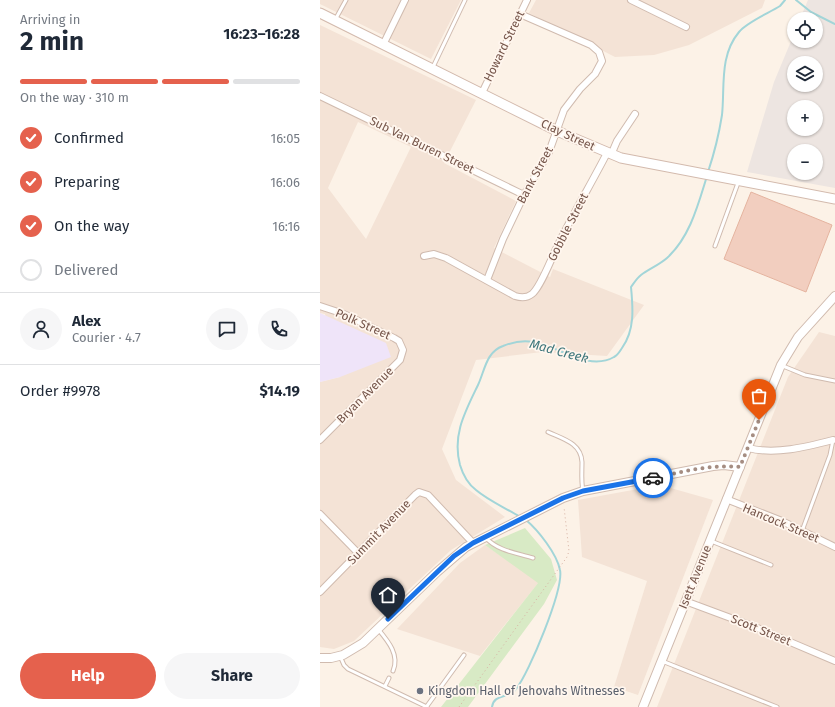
<!DOCTYPE html>
<meta charset="utf-8">
<style>
body{margin:0;font-family:"Fira Sans",sans-serif;background:#f6f6f7;color:#1f2937;height:100vh;display:flex;flex-direction:column;font-size:15px;white-space:nowrap}
*{box-sizing:border-box;margin:0}
p{font-size:13px;color:#747a83}
.icon{flex:none;width:22px;height:22px;fill:none;stroke:currentColor;stroke-width:2;stroke-linecap:round;stroke-linejoin:round}
.map{position:relative;flex:1;overflow:hidden}
.details{display:flex;flex-direction:column;background:#fff;width:320px}
.details>*{flex:none}
.tools{position:absolute;left:467px;top:12px;display:grid;gap:8px}
.tools a{display:grid;place-items:center;width:36px;height:36px;border-radius:50%;background:#fff;box-shadow:0 1px 3px #0004;font-size:20px}
.pin{position:absolute;display:grid;place-items:center;width:34px;height:34px;color:#fff;margin:-41px -17px;border-radius:50% 50% 50% 0;rotate:-45deg;box-shadow:0 0 4px #0007}
.pin .icon{rotate:45deg}
.courier{position:absolute;display:grid;place-items:center;width:40px;height:40px;margin:-20px;border:3px solid #1a73e8;border-radius:50%;background:#fff;color:#222;box-shadow:0 1px 5px #0007}
.headline em{font-style:normal;font-weight:700}
.headline div{display:flex;flex-direction:column-reverse}
.headline{display:flex;align-items:center;justify-content:space-between;height:68px;padding:0 20px}
h1{font-size:26px;font-weight:700;line-height:30px}
.bar{display:grid;grid-template-columns:repeat(4,1fr);gap:6px 4px;align-content:center;height:48px;padding:0 20px}
.bar i{height:5px;border-radius:3px;background:#e0e1e3}
.bar .active{background:#e5614d}
.bar p{grid-column:span 4}
.line{display:flex;align-items:center;gap:10px;padding:0 20px;border-top:1px solid #e0e1e3}
.line div{flex:1}
.round{display:grid;place-items:center;flex:none;width:42px;height:42px;border-radius:21px;background:#f6f6f7}
ol{padding:0 20px;list-style:none}
li{display:flex;align-items:center;gap:12px;height:44px}
li p{margin-inline-start:auto}
li .icon{padding:4px;border-radius:50%;background:#e5614d;color:#fff;stroke-width:4}
li:last-child{color:#747a83}
li i{width:22px;height:22px;border:2px solid #e0e1e3;border-radius:50%}
.cta{display:flex;gap:8px;margin-top:auto;padding:8px 20px}
.cta a{flex:1;height:46px;border-radius:24px;background:#e5614d;color:#fff;font-size:16px;font-weight:700;line-height:46px;text-align:center}
.cta a+a{background:#f6f6f7;color:#1f2937}
main{display:flex;flex:1;min-height:0}
.map>svg:first-child{display:block}
.residential{fill:#f4e3d6;fill-rule:evenodd}
.industrial{fill:#ede5e1;fill-rule:evenodd}
.education{fill:#efe4f9}
.green{fill:#d8eac5}
.lines{fill:none;stroke-linecap:round;stroke-linejoin:round}
.stream{stroke:#a2d5d8;stroke-width:2}
.building{fill:#f2cebf;stroke:#e4b39f}
.service-casing{stroke:#d0bbaf;stroke-width:5}
.minor-casing{stroke:#d0bbaf;stroke-width:8}
.tertiary-casing{stroke:#d0bbaf;stroke-width:10}
.secondary-casing{stroke:#d3baad;stroke-width:11}
.path{stroke:#d7b1a2;stroke-width:1;stroke-dasharray:1 3;stroke-linecap:butt}
.service{stroke:#fff;stroke-width:3}
.minor{stroke:#fff;stroke-width:6}
.tertiary{stroke:#fff;stroke-width:8}
.secondary{stroke:#fff;stroke-width:9}
.done{stroke:#a58d82;stroke-width:4;stroke-dasharray:0 7.2}
.route{stroke:#1a73e8;stroke-width:5}
.worship-dot{fill:#6b7280;stroke:#fff6ee;stroke-width:1.5}
.labels{text-anchor:middle;dominant-baseline:central;stroke-width:3.5;stroke-linejoin:round;paint-order:stroke}
.street-label{font-size:12px;fill:#76564b;stroke:#fff6ee}
.worship-label{font-size:12px;fill:#5b616d;stroke:#fff6ee;text-anchor:start}
.water-label{font-size:13px;font-style:italic;fill:#3f777c;stroke:#fff6ee}
</style>
<main>
<section class="details">
<div class="headline"><div><h1>2 min</h1><p>Arriving in</p></div><em>16:23–16:28</em></div>
<div class="bar"><i class="active"></i><i class="active"></i><i class="active"></i><i></i><p>On the way · 310 m</p></div>
<ol>
<li><svg class="icon" aria-label="check" viewBox="0 0 24 24"><path d="M5 12l5 5 9-10"/></svg>Confirmed<p>16:05</p></li>
<li><svg class="icon" aria-label="check" viewBox="0 0 24 24"><path d="M5 12l5 5 9-10"/></svg>Preparing<p>16:06</p></li>
<li><svg class="icon" aria-label="check" viewBox="0 0 24 24"><path d="M5 12l5 5 9-10"/></svg>On the way<p>16:16</p></li>
<li><i></i>Delivered</li>
</ol>
<div class="line" style="height:72px"><a class="round"><svg class="icon" aria-label="person" viewBox="0 0 24 24"><circle cx="12" cy="8" r="4"/><path d="M4 21q1-7 8-7t8 7"/></svg></a><div><b>Alex</b><p>Courier · 4.7</p></div><a class="round"><svg class="icon" aria-label="chat" viewBox="0 0 24 24"><path d="M4 5h16v11H9l-5 4z"/></svg></a><a class="round"><svg class="icon" aria-label="phone" viewBox="0 0 24 24"><path d="M5 4h4l2 5-3 2q2 4 5 5l2-3 5 2v4C11 20 4 13 5 4z"/></svg></a></div>
<div class="line" style="height:52px"><div>Order #9978</div><b>$14.19</b></div>
<div class="cta"><a>Help</a><a>Share</a></div>
</section>
<div class="map">
<svg width="515" height="707" viewBox="0 0 515 707">
<rect width="100%" height="100%" fill="#fcf2e7"/>
<g class="residential">
<polygon points="0,0 141,0 111,59 0,4"/>
<polygon points="216,0 445,0 442,8 369,45 334,55 295,57 209,13"/>
<path d="M0,25L156,100L124,163L196,201L174,248L230,277L233,269L324,305L287,356L222,352L156,360L122,449L136,480L185,517L131,550L34,641L14,649L0,647V382L20,377L5,314L0,313ZM38,122L91,147L46,239L8,188Z"/>
<polygon points="499,332 515,336 515,707 337,707 468,377"/>
<polygon points="340,485 393,500 318,695 294,687 327,581 262,557 258,500"/>
<polygon points="165,545 219,582 160,656 77,629 140,563"/>
</g>
<path class="industrial" d="M488,0H515V188L427,172L454,82L474,34V41H496V19H480ZM474,63H496V85H474ZM474,107H496V129H474ZM474,151H496V173H474Z"/>
<polygon class="education" points="0,313 66,343 71,357 20,377 0,382"/>
<polygon class="green" points="205,528 231,559 237,580 224,604 148,707 121,707 218,583 165,545"/>
<g class="lines">
<g class="stream">
<polyline points="476,0 491,12 515,24"/>
<path d="M388,172C394,154 399,134 402,115C405,87 399,56 419,32C427,22 449,13 460,6L465,0"/>
<path d="M200,517C186,508 169,501 156,490C148,484 143,475 140,465C132,435 145,412 158,385C165,370 166,352 183,346C193,342 203,340 213,342C237,345 268,372 294,357C298,355 300,351 302,348C315,330 313,308 311,287C314,283 317,278 321,275C329,269 339,265 347,258C370,237 378,205 387,176"/>
<path d="M172,707C174,693 189,699 196,689C209,673 244,589 240,570C237,554 218,530 206,520"/>
</g>
</g>
<polygon class="building" points="431,192 512,225 486,292 404,259"/>
<g class="lines">
<g class="service-casing">
<g id="service">
<polyline points="15,20 26,0"/>
<polyline points="113,67 145,0"/>
<polyline points="395,246 418,183"/>
<polyline points="463,366 485,375 515,381"/>
<path d="M228,432C243,439 261,443 262,462C262,472 261,481 263,491"/>
<polyline points="482,531 510,455 513,440"/>
<path d="M166,538C178,551 197,553 213,558"/>
<polyline points="391,541 451,565"/>
<path d="M58,629C68,641 80,655 73,671"/>
<polyline points="20,656 24,665 28,669 107,707"/>
<polyline points="342,661 457,707"/>
<polyline points="65,686 69,678"/>
<polyline points="107,706 144,655"/>
</g>
</g>
<g class="minor-casing">
<g id="minor">
<polyline points="311,0 366,27"/>
<polyline points="63,45 85,0"/>
<polyline points="162,93 207,0"/>
<polyline points="0,96 204,195"/>
<polyline points="291,155 297,141 315,114"/>
<path d="M104,256L114,254L126,258L195,296C201,298 207,298 212,294C221,287 232,256 238,245C253,214 271,184 287,153"/>
<polyline points="167,280 183,239 204,195 229,152 244,110 260,89 275,74 282,61 279,52 271,45 200,14"/>
<polyline points="0,306 24,314 74,338 79,341 83,350 80,360 0,440"/>
<path d="M428,448C455,455 486,447 513,440"/>
<polyline points="406,499 462,521 515,547"/>
<polyline points="0,514 38,553"/>
<polyline points="0,592 95,495 99,492 108,495 153,543"/>
<polyline points="365,601 435,627 515,661"/>
</g>
</g>
<g class="tertiary-casing">
<g id="tertiary">
<polyline points="0,658 11,658 23,655 43,643 117,572 146,547 243,498 263,491 393,466 404,465 420,467"/>
<polyline points="323,707 461,365 478,337 515,296"/>
</g>
</g>
<g class="secondary-casing">
<polyline id="secondary" points="0,13 237,131 301,158 515,199"/>
</g>
<polyline class="path" points="139,707 247,557 249,551 244,507"/>
<use href="#service" class="service"/>
<use href="#minor" class="minor"/>
<use href="#tertiary" class="tertiary"/>
<use href="#secondary" class="secondary"/>
</g>
<g class="lines">
<path class="done" d="M333,478C361,472 391,464 420,467L439,420"/>
<polyline class="route" points="68,619 134,556 153,543 243,498 263,491 333,478"/>
</g>
<circle class="worship-dot" cx="100" cy="691" r="4"/>
<g class="labels">
<g class="street-label">
<text transform="translate(184 46) rotate(-64)">Howard Street</text>
<text transform="translate(248 135) rotate(25)">Clay Street</text>
<text transform="translate(102 145) rotate(26)">Sub Van Buren Street</text>
<text transform="translate(215 175) rotate(-62)">Bank Street</text>
<text transform="translate(248 227) rotate(-63)">Gobble Street</text>
<text transform="translate(43 324) rotate(24)">Polk Street</text>
<text transform="translate(45 395) rotate(-45)">Bryan Avenue</text>
<text transform="translate(461 523) rotate(23)">Hancock Street</text>
<text transform="translate(59 532) rotate(-46)">Summit Avenue</text>
<text transform="translate(375 577) rotate(-68)">Isett Avenue</text>
<text transform="translate(441 630) rotate(22)">Scott Street</text>
</g>
<g class="worship-label">
<text x="108" y="691">Kingdom Hall of Jehovahs Witnesses</text>
</g>
<g class="water-label">
<text transform="translate(239 351) rotate(15)">Mad Creek</text>
</g>
</g>
</svg>
<div class="tools">
<a><svg class="icon" aria-label="locate" viewBox="0 0 24 24"><circle cx="12" cy="12" r="6"/><path d="M12 2v4M12 18v4M2 12h4M18 12h4"/></svg></a>
<a><svg class="icon" aria-label="layers" viewBox="0 0 24 24"><path d="M12 4l9 5-9 5-9-5zM3 14l9 5 9-5"/></svg></a>
<a>+</a>
<a>−</a>
</div>
<div class="pin" style="left:439px;top:420px;background:#ea580c"><svg class="icon" aria-label="bag" viewBox="0 0 24 24"><path d="M5 8h14l-1 12H6zM9 8a3 3 0 0 1 6 0"/></svg></div>
<div class="pin" style="left:68px;top:619px;background:#1f2937"><svg class="icon" aria-label="home" viewBox="0 0 24 24"><path d="M3 11l9-7 9 7M6 9v11h12V9"/></svg></div>
<div class="courier" style="left:333px;top:478px"><svg class="icon" aria-label="car" viewBox="0 0 24 24"><path d="M5 17H2v-5l4-1 3-4h7l3 4 3 1v5h-3M9 17h6M6 11h13"/><circle cx="7" cy="17" r="2"/><circle cx="17" cy="17" r="2"/></svg></div>
</div>
</main>
